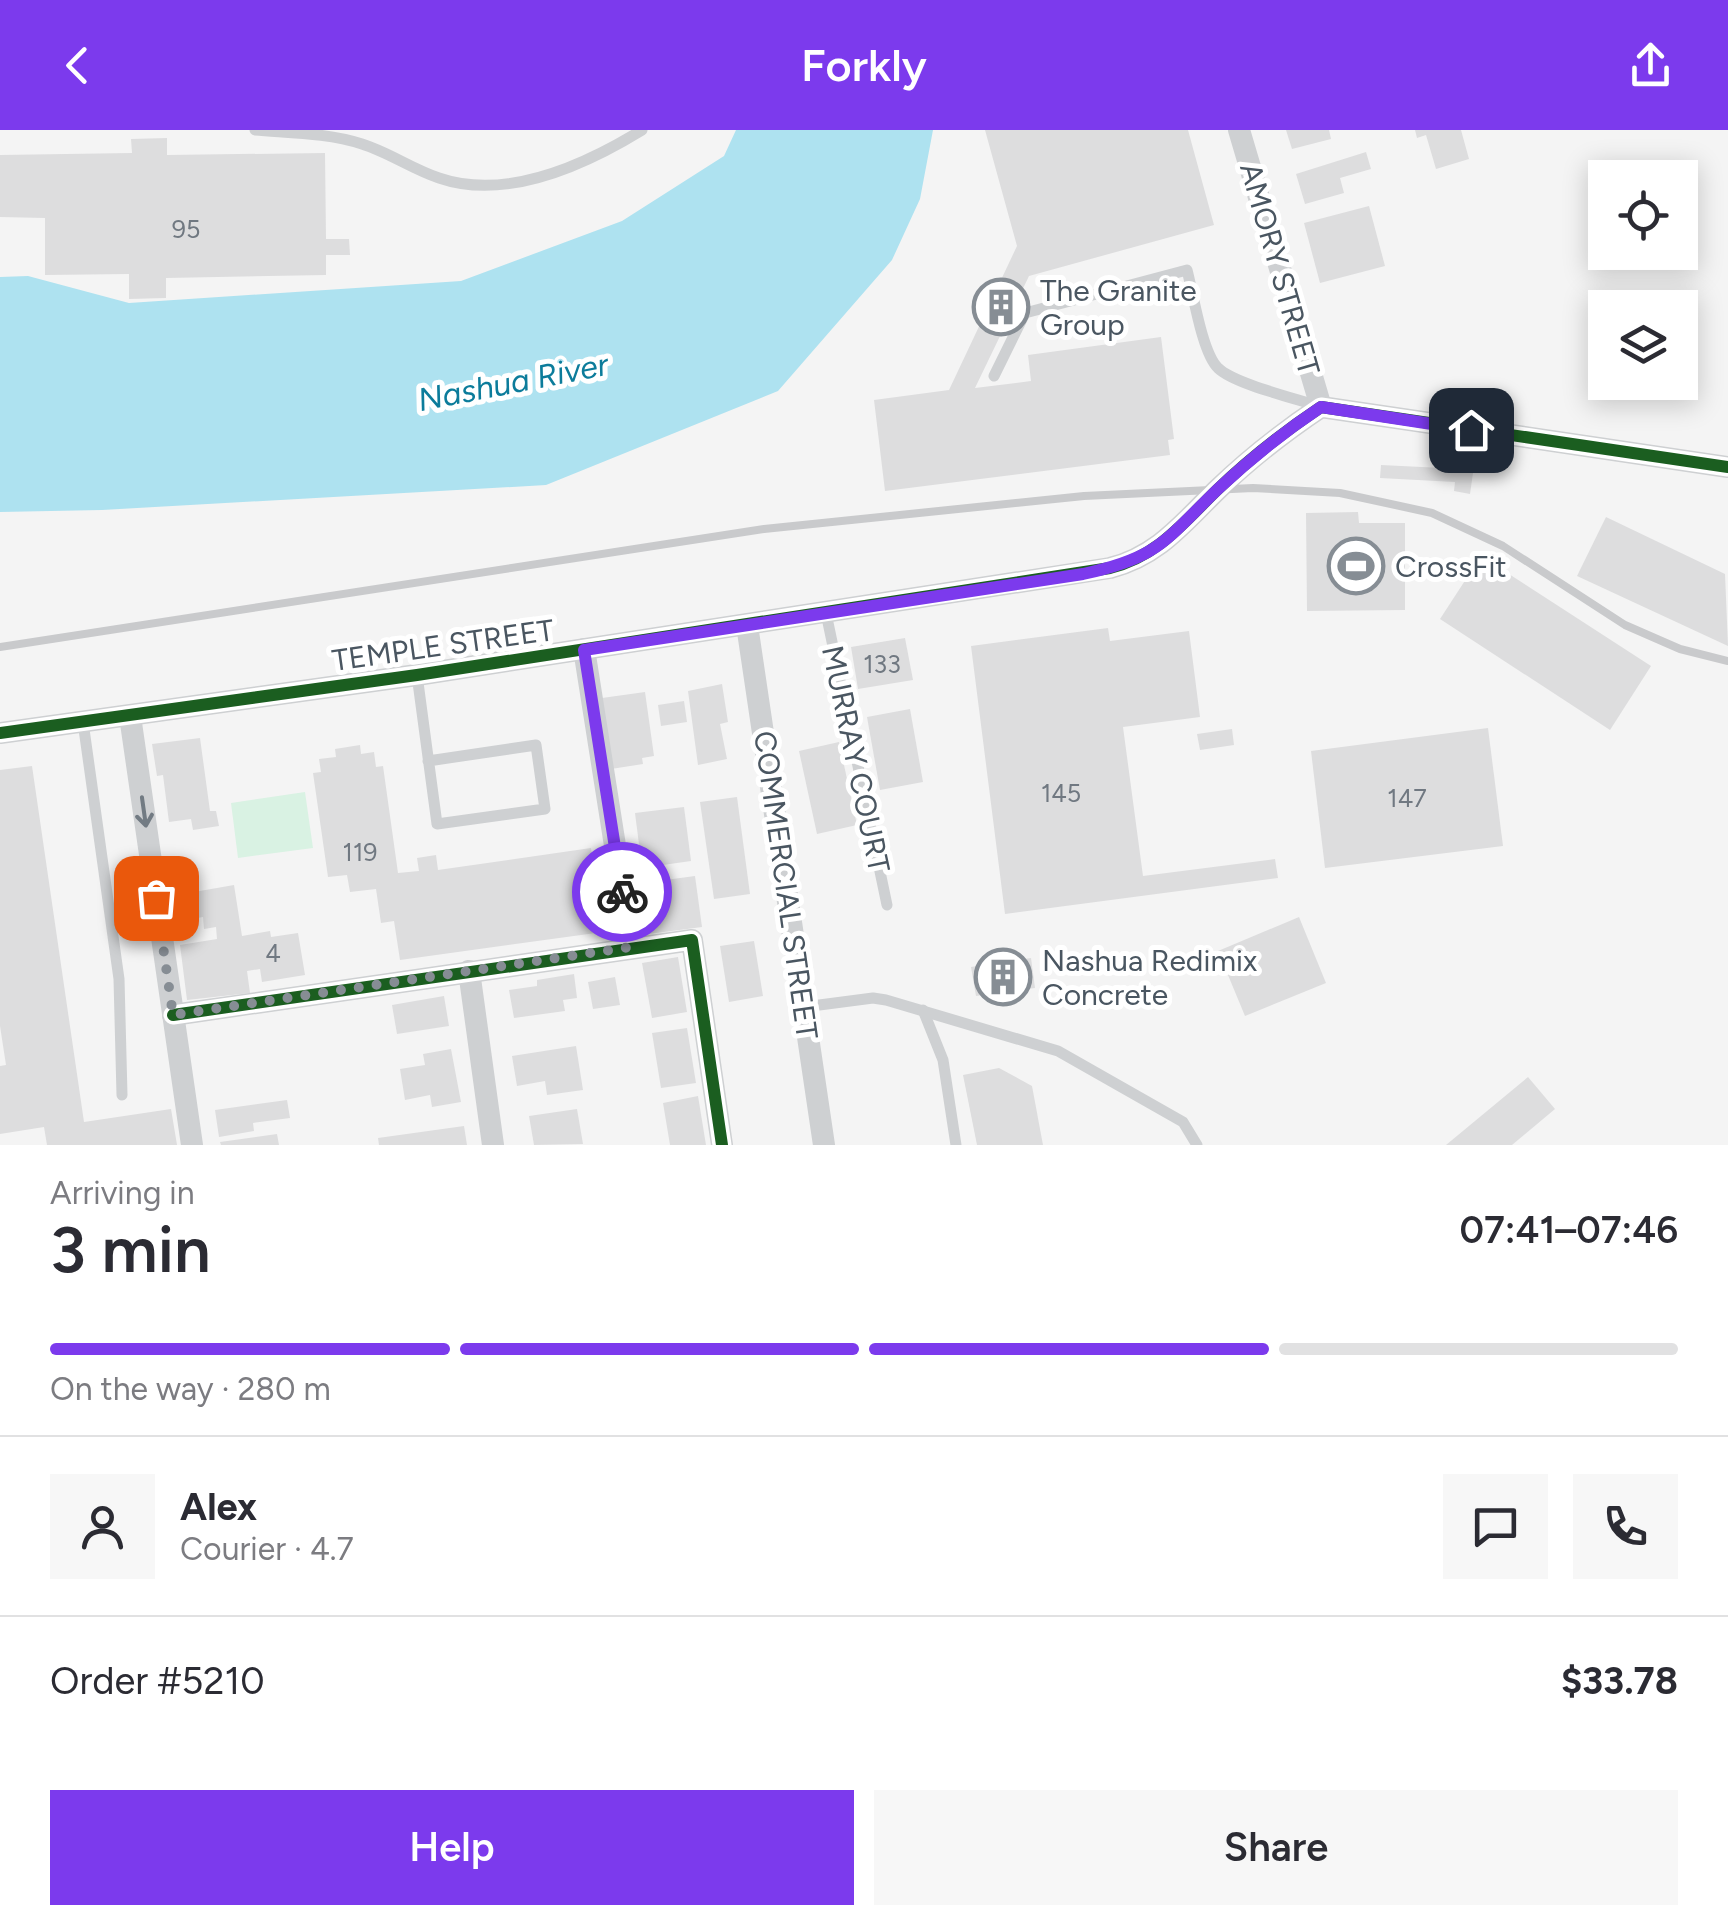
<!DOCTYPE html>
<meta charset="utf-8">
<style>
body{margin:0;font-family:Figtree,sans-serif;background:#f7f7f7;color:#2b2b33;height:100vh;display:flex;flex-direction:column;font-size:38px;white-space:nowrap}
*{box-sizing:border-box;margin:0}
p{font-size:32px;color:#7c7c81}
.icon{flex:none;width:55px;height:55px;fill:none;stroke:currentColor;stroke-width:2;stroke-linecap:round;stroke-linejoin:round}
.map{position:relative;height:1015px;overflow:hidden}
.sheet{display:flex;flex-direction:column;background:#fff;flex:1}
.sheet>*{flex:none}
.buttons{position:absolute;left:1588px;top:30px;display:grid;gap:20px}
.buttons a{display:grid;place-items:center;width:110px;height:110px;border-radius:0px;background:#fff;box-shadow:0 5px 25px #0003;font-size:50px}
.pin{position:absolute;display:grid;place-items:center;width:85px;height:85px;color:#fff;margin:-42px;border-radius:20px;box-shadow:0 5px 15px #0006}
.courier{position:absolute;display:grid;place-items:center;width:100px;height:100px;margin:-50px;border:8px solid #7c3aed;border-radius:50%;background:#fff;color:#222;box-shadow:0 2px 12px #0007}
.summary em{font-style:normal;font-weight:600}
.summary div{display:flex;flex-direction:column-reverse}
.summary{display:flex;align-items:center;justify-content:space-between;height:170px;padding:0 50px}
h1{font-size:65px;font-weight:600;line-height:75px}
.bar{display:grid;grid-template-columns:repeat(4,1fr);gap:15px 10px;align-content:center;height:120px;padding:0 50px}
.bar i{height:12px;border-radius:8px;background:#e1e1e2}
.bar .selected{background:#7c3aed}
.bar p{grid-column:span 4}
.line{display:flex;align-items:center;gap:25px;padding:0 50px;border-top:2px solid #e1e1e2}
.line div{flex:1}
.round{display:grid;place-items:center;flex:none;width:105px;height:105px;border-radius:0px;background:#f7f7f7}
.button{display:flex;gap:20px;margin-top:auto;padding:20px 50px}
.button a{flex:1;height:115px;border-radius:0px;background:#7c3aed;color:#fff;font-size:40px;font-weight:600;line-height:115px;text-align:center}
.button a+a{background:#f7f7f7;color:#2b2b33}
header{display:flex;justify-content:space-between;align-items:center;height:130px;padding:0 50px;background:#7c3aed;color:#fff;font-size:45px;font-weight:600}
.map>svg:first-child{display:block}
.green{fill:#d9f2e3}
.water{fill:#aee2f0}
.building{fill:#ddddde}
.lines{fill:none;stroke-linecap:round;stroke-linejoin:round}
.lane{stroke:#ced0d2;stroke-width:11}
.street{stroke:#ced0d2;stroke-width:22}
.rail{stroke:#c9cacc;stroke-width:8}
.cycleway-casing{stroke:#fff;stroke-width:19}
.cycleway{stroke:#1b5e20;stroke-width:12}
.oneway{stroke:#727b83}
.done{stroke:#868d94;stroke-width:10;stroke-dasharray:0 18}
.route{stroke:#7c3aed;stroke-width:12}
.labels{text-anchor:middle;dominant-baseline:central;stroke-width:10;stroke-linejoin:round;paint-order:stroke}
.number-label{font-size:25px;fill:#707881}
.street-label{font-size:30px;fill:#4a5661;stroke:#fff}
.poi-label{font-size:30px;fill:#4a5661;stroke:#fff;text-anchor:start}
.water-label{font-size:32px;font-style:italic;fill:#0c7c9b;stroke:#fff}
</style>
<header><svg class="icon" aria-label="back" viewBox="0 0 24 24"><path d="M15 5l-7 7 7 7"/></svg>Forkly<svg class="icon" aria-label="share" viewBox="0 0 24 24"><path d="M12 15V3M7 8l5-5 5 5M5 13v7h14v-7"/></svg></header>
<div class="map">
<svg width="1728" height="1015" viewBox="0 0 1728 1015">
<rect width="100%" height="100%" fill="#f4f4f4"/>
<polygon class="green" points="305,662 313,718 238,728 231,673"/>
<polygon class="water" points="736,0 933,0 920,69 892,130 778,261 546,355 102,380 0,382 0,147 28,146 129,173 461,151 622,91 724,26"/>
<g class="building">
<polygon points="985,0 1188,0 1214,95 1029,146 975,258 1031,251 1028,225 1161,207 1174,309 1168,310 1170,325 885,361 874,270 949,260 1017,116"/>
<polygon points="1286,0 1329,0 1331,9 1292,19"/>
<polygon points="1415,0 1461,0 1469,29 1436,39 1426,5 1417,8"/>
<polygon points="167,8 167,25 325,23 326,109 349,109 350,125 326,125 326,145 166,148 166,168 129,169 129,144 45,145 45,88 0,87 0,25 132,23 131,9"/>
<polygon points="1366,22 1371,39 1340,48 1344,63 1305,74 1296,44"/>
<polygon points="1369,76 1385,136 1320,153 1304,93"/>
<polygon points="1444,324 1475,329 1470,364 1454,361 1455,352 1380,348 1381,335 1442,338"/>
<polygon points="1358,382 1359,393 1405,393 1405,480 1307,481 1306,383"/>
<polygon points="1606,387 1725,444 1728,516 1577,446"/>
<polygon points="1481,426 1651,536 1610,600 1440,489"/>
<polygon points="1108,498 1110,511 1189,501 1200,587 1123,597 1143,746 1275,729 1278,748 1005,784 971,516"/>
<polygon points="905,508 913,550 858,559 851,517"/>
<polygon points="722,554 728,592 720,594 727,629 698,635 688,561"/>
<polygon points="645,562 654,626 642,628 643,634 611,639 602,568"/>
<polygon points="684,571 687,592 661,596 658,575"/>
<polygon points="910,579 923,652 880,660 867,587"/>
<polygon points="1488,598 1503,716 1325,738 1311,621"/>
<polygon points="1232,599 1234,615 1200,620 1197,604"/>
<polygon points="200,608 210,681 216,681 219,696 193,700 191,689 169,692 163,645 157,646 152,614"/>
<polygon points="839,612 857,695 817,704 799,621"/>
<polygon points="360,615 361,624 374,622 376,637 383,636 398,743 419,741 417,728 436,725 438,740 591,718 603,802 400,830 394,791 381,793 376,759 350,762 347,745 328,747 313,643 321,642 319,629 336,627 335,619"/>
<polygon points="32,636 84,992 171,979 177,1015 47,1015 44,997 0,1004 0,936 6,935 0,896 0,640"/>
<polygon points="737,667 750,764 714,769 700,672"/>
<polygon points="684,677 691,731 642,738 635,683"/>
<polygon points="695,746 702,797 649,804 643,753"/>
<polygon points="234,755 242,806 270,801 271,807 298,803 305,845 262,852 260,839 247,841 250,863 187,870 180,815 217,809 216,797 204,799 203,787 180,791 177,765"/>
<polygon points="1299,787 1326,853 1245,886 1218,821"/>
<polygon points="754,811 763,866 729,872 720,816"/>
<polygon points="678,827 687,882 652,888 642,833"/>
<polygon points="1031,828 1035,858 976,866 971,837"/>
<polygon points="574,844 577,868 563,870 565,881 514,888 509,860 537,856 537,850"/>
<polygon points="615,847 620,875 593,879 588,852"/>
<polygon points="444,866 449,896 397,904 392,875"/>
<polygon points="687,898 696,953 661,958 652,903"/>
<polygon points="576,916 583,960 547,965 545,951 517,956 512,926"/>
<polygon points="451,919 461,972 432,977 430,965 405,970 400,939 425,935 423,924"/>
<polygon points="999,938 1032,956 1043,1015 977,1015 963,945"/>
<polygon points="1528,947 1555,979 1512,1015 1446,1015"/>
<polygon points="698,966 706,1015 670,1015 663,973"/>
<polygon points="287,970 290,988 253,993 254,1001 219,1007 215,980"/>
<polygon points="577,979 583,1014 534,1015 529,986"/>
<polygon points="464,996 467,1015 379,1015 378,1008"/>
<polygon points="277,1004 279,1015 221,1015 220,1012"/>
</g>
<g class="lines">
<g class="lane">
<path d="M255,0C290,3 328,3 362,14C388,22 412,39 439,48C506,71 585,35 642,0"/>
<path d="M994,246L1025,183L1187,140C1193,162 1202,223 1218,238C1234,254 1298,269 1321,277"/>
<polyline points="826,483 887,775"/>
<polyline points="417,545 437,694 545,679 536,615 428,631"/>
<polyline points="83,592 119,849 122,965"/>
<polyline points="804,877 873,868 886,870 1058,921 1183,992 1197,1015"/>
<polyline points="923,880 943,930 956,1015"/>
</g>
<g class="street">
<polyline points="1239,0 1321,277"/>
<polyline points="747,495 824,1015"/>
<polyline points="584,519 631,817"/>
<polyline points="130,586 192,1015"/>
<path d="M0,603L417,545L1110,438C1158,426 1183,393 1217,360C1248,330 1285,301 1321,277L1728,337"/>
<polyline points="469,841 493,1015"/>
<polyline points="173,885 692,810 722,1015"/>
</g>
<polyline class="rail" points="0,517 764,399 1084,366 1253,358 1340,363 1432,383 1503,416 1625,495 1680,519 1728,531"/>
<g class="cycleway-casing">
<g id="cycleway">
<path d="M0,603L417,545L1110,438C1158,426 1183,393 1217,360C1248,330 1285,301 1321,277L1728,337"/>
<polyline points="173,885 692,810 722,1015"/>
</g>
</g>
<use href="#cycleway" class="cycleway"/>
</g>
<defs><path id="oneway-shaft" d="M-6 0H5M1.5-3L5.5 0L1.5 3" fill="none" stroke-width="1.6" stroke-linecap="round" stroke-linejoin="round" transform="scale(2.5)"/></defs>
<use class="oneway" href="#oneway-shaft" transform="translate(144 682) rotate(82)"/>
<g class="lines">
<polyline class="done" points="156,768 173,885 631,817 622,762"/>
<path class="route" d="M622,762L584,520L1083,444C1159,428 1165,410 1218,359C1249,330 1285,301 1321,277L1471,300"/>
</g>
<defs>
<g id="building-ring" transform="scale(2.875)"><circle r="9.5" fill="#fff" stroke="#868d94" stroke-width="1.5"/><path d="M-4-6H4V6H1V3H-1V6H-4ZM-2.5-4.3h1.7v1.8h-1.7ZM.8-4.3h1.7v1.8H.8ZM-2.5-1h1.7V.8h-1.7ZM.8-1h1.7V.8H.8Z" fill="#868d94"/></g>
<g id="stadium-ring" transform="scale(2.875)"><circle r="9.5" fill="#fff" stroke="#868d94" stroke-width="1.5"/><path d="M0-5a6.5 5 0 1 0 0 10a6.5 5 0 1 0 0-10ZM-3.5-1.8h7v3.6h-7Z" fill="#868d94"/></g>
</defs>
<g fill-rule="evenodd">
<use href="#building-ring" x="1001" y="177"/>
<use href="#stadium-ring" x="1356" y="436"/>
<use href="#building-ring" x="1003" y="847"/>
</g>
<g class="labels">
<g class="number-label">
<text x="186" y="99">95</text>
<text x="882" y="534">133</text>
<text x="1061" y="663">145</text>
<text x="1407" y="668">147</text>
<text x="360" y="722">119</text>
<text x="273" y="823">4</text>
</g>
<g class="street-label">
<text transform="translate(1280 139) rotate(74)">AMORY STREET</text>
<text transform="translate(443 515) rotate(-8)">TEMPLE STREET</text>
<text transform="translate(856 629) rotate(78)">MURRAY COURT</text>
<text transform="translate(786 755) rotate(82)">COMMERCIAL STREET</text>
</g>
<g class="poi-label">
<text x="1040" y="160">The Granite<tspan x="1040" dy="34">Group</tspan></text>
<text x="1395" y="436">CrossFit</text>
<text x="1042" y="830">Nashua Redimix<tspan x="1042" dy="34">Concrete</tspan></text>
</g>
<g class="water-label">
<text transform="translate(513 252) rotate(-11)">Nashua River</text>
</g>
</g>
</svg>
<div class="buttons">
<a><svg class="icon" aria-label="locate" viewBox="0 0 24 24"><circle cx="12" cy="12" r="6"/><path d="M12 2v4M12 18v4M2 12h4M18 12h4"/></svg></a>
<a><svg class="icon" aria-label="layers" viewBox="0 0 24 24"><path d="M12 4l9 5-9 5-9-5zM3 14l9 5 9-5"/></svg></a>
</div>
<div class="pin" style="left:156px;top:768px;background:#ea580c"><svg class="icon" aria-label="bag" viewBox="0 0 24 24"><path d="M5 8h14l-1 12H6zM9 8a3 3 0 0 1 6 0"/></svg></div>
<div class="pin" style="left:1471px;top:300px;background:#1f2937"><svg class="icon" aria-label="home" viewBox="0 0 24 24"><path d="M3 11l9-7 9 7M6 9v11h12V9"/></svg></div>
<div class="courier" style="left:622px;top:762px"><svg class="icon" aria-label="bike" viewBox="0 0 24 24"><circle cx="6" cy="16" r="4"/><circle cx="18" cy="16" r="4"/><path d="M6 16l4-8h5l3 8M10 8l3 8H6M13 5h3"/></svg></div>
</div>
<section class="sheet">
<div class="summary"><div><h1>3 min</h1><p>Arriving in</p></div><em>07:41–07:46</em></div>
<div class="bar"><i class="selected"></i><i class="selected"></i><i class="selected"></i><i></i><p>On the way · 280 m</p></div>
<div class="line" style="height:180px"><a class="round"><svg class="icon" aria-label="person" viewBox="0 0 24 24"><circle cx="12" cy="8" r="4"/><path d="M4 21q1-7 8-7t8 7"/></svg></a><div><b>Alex</b><p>Courier · 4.7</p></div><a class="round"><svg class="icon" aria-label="chat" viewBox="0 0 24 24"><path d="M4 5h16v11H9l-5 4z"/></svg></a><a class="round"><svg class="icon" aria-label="phone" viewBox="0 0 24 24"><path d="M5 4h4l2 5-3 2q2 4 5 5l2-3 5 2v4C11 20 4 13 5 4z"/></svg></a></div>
<div class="line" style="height:130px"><div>Order #5210</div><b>$33.78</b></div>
<div class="button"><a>Help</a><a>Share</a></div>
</section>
